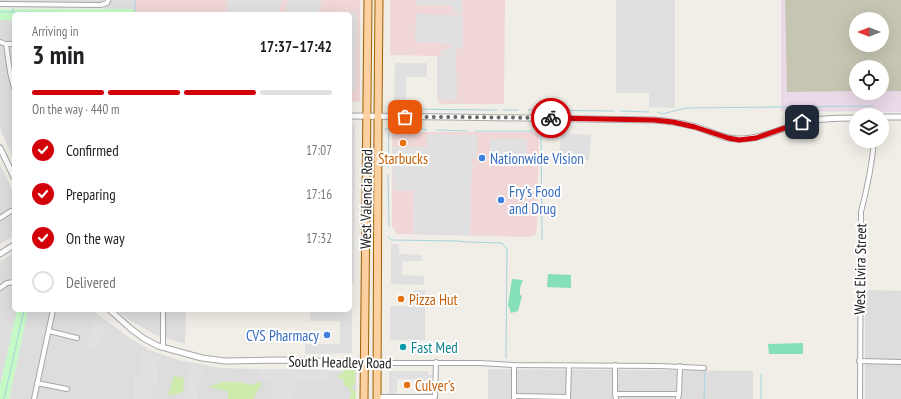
<!DOCTYPE html>
<meta charset="utf-8">
<style>
body{margin:0;font-family:"PT Sans Narrow",sans-serif;background:#f2f2f2;color:#202124;height:100vh;display:flex;flex-direction:column;font-size:15px;white-space:nowrap}
*{box-sizing:border-box;margin:0}
p{font-size:13px;color:#757577}
.icon{flex:none;width:22px;height:22px;fill:none;stroke:currentColor;stroke-width:2;stroke-linecap:round;stroke-linejoin:round}
.map{position:relative;flex:1;overflow:hidden}
.drawer{position:absolute;left:12px;top:12px;width:340px;height:300px;display:flex;flex-direction:column;background:#fff;border-radius:6px;box-shadow:0 4px 16px #0002}
.drawer>*{flex:none}
.needle{width:26px;rotate:270deg}
.tools{position:absolute;left:849px;top:12px;display:grid;gap:8px}
.tools a{display:grid;place-items:center;width:40px;height:40px;border-radius:50%;background:#fff;box-shadow:0 4px 16px #0002;font-size:20px}
.pin{position:absolute;display:grid;place-items:center;width:34px;height:34px;color:#fff;margin:-17px;border-radius:8px;box-shadow:0 2px 6px #0006}
.courier{position:absolute;display:grid;place-items:center;width:40px;height:40px;margin:-20px;border:3px solid #d10009;border-radius:50%;background:#fff;color:#222;box-shadow:0 1px 5px #0007}
.headline em{font-style:normal;font-weight:800}
.headline div{display:flex;flex-direction:column-reverse}
.headline{display:flex;align-items:center;justify-content:space-between;height:68px;padding:0 20px}
h1{font-size:26px;font-weight:800;line-height:30px}
.bar{display:grid;grid-template-columns:repeat(4,1fr);gap:6px 4px;align-content:center;height:48px;padding:0 20px}
.bar i{height:5px;border-radius:3px;background:#e0e0e0}
.bar .active{background:#d10009}
.bar p{grid-column:span 4}
ol{padding:0 20px;list-style:none}
li{display:flex;align-items:center;gap:12px;height:44px}
li p{margin-inline-start:auto}
li .icon{padding:4px;border-radius:50%;background:#d10009;color:#fff;stroke-width:4}
li:last-child{color:#757577}
li i{width:22px;height:22px;border:2px solid #e0e0e0;border-radius:50%}
.map>svg:first-child{display:block}
.residential{fill:#dedddd}
.commercial{fill:#f1d6d7}
.industrial{fill:#ead9e7;fill-rule:evenodd}
.construction{fill:#c6c5b2;fill-rule:evenodd}
.grass{fill:#ceeaad}
.park{fill:#c5fac7}
.pitch{fill:#85dfb8}
.parking{fill:#e0e0e0}
.lines{fill:none;stroke-linecap:round;stroke-linejoin:round}
.stream{stroke:#a7d4de;stroke-width:1}
.minor-casing{stroke:#a7a7a7;stroke-width:6}
.tertiary-casing{stroke:#a7a7a7;stroke-width:7}
.primary-casing{stroke:#9d6200;stroke-width:9}
.minor{stroke:#fff;stroke-width:4}
.tertiary{stroke:#fff;stroke-width:5}
.primary{stroke:#fcd0a1;stroke-width:7}
.done{stroke:#696866;stroke-width:4;stroke-dasharray:0 7.2}
.route{stroke:#d10009;stroke-width:5}
.food-dot{fill:#e8710a;stroke:#fff;stroke-width:1.5}
.shop-dot{fill:#3f7fe0;stroke:#fff;stroke-width:1.5}
.culture-dot{fill:#0f9aa8;stroke:#fff;stroke-width:1.5}
.labels{text-anchor:middle;dominant-baseline:central;stroke-width:4;stroke-linejoin:round;paint-order:stroke}
.food-label{font-size:15px;fill:#c56008;stroke:#fff;text-anchor:start}
.shop-label{font-size:15px;fill:#366cbe;stroke:#fff;text-anchor:start}
.street-label{font-size:15px;fill:#202020;stroke:#fff}
.culture-label{font-size:15px;fill:#0d838f;stroke:#fff;text-anchor:start}
</style>
<div class="map">
<svg width="901" height="399" viewBox="0 0 901 399">
<rect width="100%" height="100%" fill="#f1ede7"/>
<g class="residential">
<polygon points="0,0 134,0 134,9 107,10 100,2 0,2"/>
<polygon points="0,20 14,20 14,161 0,128"/>
<polygon points="0,164 14,194 14,236 0,244"/>
<polygon points="14,253 14,310 17,310 0,387 0,261"/>
<polygon points="865,290 901,291 901,399 865,399"/>
<polygon points="28,310 93,310 97,314 130,338 149,350 178,360 221,368 254,369 356,371 356,399 9,399"/>
<polygon points="116,310 186,310 185,344 154,334 130,320"/>
<polygon points="488,369 753,371 753,399 488,399"/>
</g>
<g class="commercial">
<polygon points="134,0 360,0 360,101 350,102 350,14 134,14"/>
<polygon points="390,0 505,0 504,104 441,104 438,102 437,56 390,55"/>
<polygon points="397,132 539,132 537,227 535,235 529,237 397,234 392,226 392,136"/>
</g>
<path class="industrial" d="M781,0H901V112L781,111ZM856,19H882V45H856ZM856,67H882V93H856Z"/>
<path class="construction" d="M785,0H901V91H882V67H856V91L787,92ZM856,19H882V45H856Z"/>
<g class="grass">
<path d="M344,369L355,370V384L352,387L356,393V399H349L351,396L350,389L344,385L343,378L339,379L338,375C341,374 344,373 344,369Z"/>
<polygon points="174,376 184,378 183,392 174,395 168,395"/>
<polygon points="223,382 237,382 255,385 258,382 262,383 253,399 228,399 228,391 213,388 210,388 210,386"/>
</g>
<g class="park">
<polygon points="0,9 134,9 134,14 14,14 14,20 0,20"/>
<polygon points="17,310 28,310 9,399 0,399 0,387"/>
</g>
<g class="pitch">
<polygon points="548,274 571,275 571,288 547,287"/>
<polygon points="512,279 523,280 520,288 520,295 522,296 518,311 511,313 508,305"/>
<polygon points="803,343 803,354 769,354 768,344"/>
</g>
<g class="parking">
<polygon points="227,0 282,0 279,14 228,14"/>
<polygon points="288,0 321,0 321,5 317,14 285,14"/>
<polygon points="416,0 462,0 462,13 453,13 453,6 416,5"/>
<polygon points="616,0 675,0 675,108 649,107 649,93 616,93"/>
<polygon points="345,13 357,13 356,90 350,90 350,14 345,14"/>
<polygon points="416,14 463,15 463,48 456,49 457,100 437,99 437,58 441,56 441,50 453,48 445,43 415,42"/>
<polygon points="395,63 427,63 427,77 406,77 406,102 394,101"/>
<polygon points="350,125 355,125 354,283 350,283"/>
<polygon points="561,133 591,135 589,160 574,158 573,156 559,155"/>
<polygon points="427,134 477,135 477,158 472,158 470,235 413,234 414,191 393,190 392,147 427,147"/>
<rect x="490" y="139" width="37" height="21"/>
<polygon points="391,244 399,244 399,254 422,255 422,261 403,261 402,275 424,276 424,285 391,284"/>
<polygon points="413,290 425,290 425,340 390,340 390,306 413,306"/>
<polygon points="350,303 352,303 352,353 305,354 305,344 340,344 340,321 310,321 310,310 350,310"/>
<polygon points="95,321 98,323 99,321 107,324 97,350 86,346"/>
<polygon points="150,352 161,357 158,365 158,385 152,385 152,399 146,399 145,382 145,399 134,399 134,376 141,376 141,354 145,354 146,363"/>
<polygon points="193,364 205,369 200,382 197,380 195,386 198,386 198,399 185,398 186,384"/>
<polygon points="258,369 328,370 328,381 296,381 294,399 274,399 275,396 271,396 272,380 258,381"/>
<polygon points="389,371 428,371 428,375 432,374 432,394 423,394 422,379 397,379 397,394 389,394"/>
</g>
<g class="lines">
<g class="stream">
<polyline points="13,7 13,12"/>
<polyline points="0,12 135,13 135,0"/>
<polyline points="503,110 518,110"/>
<polyline points="528,110 614,111"/>
<polyline points="388,111 394,109 497,110"/>
<polyline points="621,111 649,112"/>
<polyline points="657,112 662,114 686,108 874,106"/>
<polyline points="385,129 422,129 427,130"/>
<polyline points="436,130 467,131"/>
<polyline points="475,131 532,131"/>
<polyline points="539,131 541,131 542,240"/>
<polyline points="388,167 389,129"/>
<polyline points="388,175 389,226"/>
<polyline points="389,237 389,238 391,240 458,241 468,242 502,243 507,249 506,358"/>
<polyline points="4,399 24,310"/>
<polyline points="704,399 705,372"/>
<polyline points="761,399 761,374"/>
</g>
<g class="minor-casing">
<g id="minor">
<polyline points="0,4 101,5 107,3 108,0"/>
<polyline points="0,42 6,44 14,44"/>
<polyline points="6,44 10,72 14,88"/>
<polyline points="0,218 11,211"/>
<polyline points="0,288 7,283 14,282"/>
<polyline points="163,310 163,347"/>
<polyline points="49,331 77,338"/>
<polyline points="859,361 901,362"/>
<polyline points="377,363 479,363 514,365 659,366 704,368"/>
<polyline points="615,365 615,394 616,399"/>
<polyline points="37,383 67,389"/>
<polyline points="615,394 679,394"/>
<polyline points="514,396 568,397"/>
<polyline points="377,397 435,397 436,362"/>
<polyline points="34,399 53,310"/>
<polyline points="514,399 514,365"/>
<polyline points="568,399 569,366"/>
<polyline points="678,399 679,394 680,366"/>
<path d="M860,399L861,212C867,189 872,165 874,141"/>
</g>
</g>
<g class="tertiary-casing">
<g id="tertiary">
<path d="M350,116L450,117L654,120C668,121 682,123 696,127C710,131 725,140 740,139C763,139 783,127 804,122C821,118 839,118 856,118"/>
<polyline points="882,117 901,117"/>
<polyline points="0,148 14,177"/>
<polyline points="0,254 14,245"/>
<polyline points="110,310 130,328 143,338 158,346 202,358 225,361 280,360 377,363"/>
</g>
</g>
<g class="primary-casing">
<g id="primary">
<polyline points="364,399 368,0"/>
<polyline points="377,399 378,117 379,0"/>
</g>
</g>
<use href="#minor" class="minor"/>
<use href="#tertiary" class="tertiary"/>
<use href="#primary" class="primary"/>
</g>
<g class="lines">
<polyline class="done" points="405,117 450,117 551,118"/>
<polyline class="route" points="551,118 654,120 673,122 695,127 728,138 739,140 756,138 802,122"/>
</g>
<g class="food-dot">
<circle cx="403" cy="143" r="4"/>
<circle cx="401" cy="299" r="4"/>
<circle cx="407" cy="385" r="4"/>
</g>
<g class="shop-dot">
<circle cx="482" cy="158" r="4"/>
<circle cx="501" cy="200" r="4"/>
<circle cx="327" cy="335" r="4"/>
</g>
<circle class="culture-dot" cx="403" cy="347" r="4"/>
<g class="labels">
<g class="food-label">
<text x="403" y="158" text-anchor="middle">Starbucks</text>
<text x="409" y="299">Pizza Hut</text>
<text x="415" y="385">Culver's</text>
</g>
<g class="shop-label">
<text x="490" y="158">Nationwide Vision</text>
<text x="509" y="191">Fry's Food<tspan x="509" dy="17">and Drug</tspan></text>
<text x="319" y="335" text-anchor="end">CVS Pharmacy</text>
</g>
<g class="street-label">
<text transform="translate(366 199) rotate(-89)">West Valencia Road</text>
<text transform="translate(860 269) rotate(-89)">West Elvira Street</text>
<text transform="translate(340 362) rotate(1)">South Headley Road</text>
</g>
<g class="culture-label">
<text x="411" y="347">Fast Med</text>
</g>
</g>
</svg>
<div class="tools">
<a><svg class="needle" viewBox="-14 -14 28 28"><path d="M0-13l5 13h-10z" fill="#e53935"/><path d="M0 13l5-13h-10z" fill="#757577"/></svg></a>
<a><svg class="icon" aria-label="locate" viewBox="0 0 24 24"><circle cx="12" cy="12" r="6"/><path d="M12 2v4M12 18v4M2 12h4M18 12h4"/></svg></a>
<a><svg class="icon" aria-label="layers" viewBox="0 0 24 24"><path d="M12 4l9 5-9 5-9-5zM3 14l9 5 9-5"/></svg></a>
</div>
<div class="pin" style="left:405px;top:117px;background:#ea580c"><svg class="icon" aria-label="bag" viewBox="0 0 24 24"><path d="M5 8h14l-1 12H6zM9 8a3 3 0 0 1 6 0"/></svg></div>
<div class="pin" style="left:802px;top:122px;background:#1f2937"><svg class="icon" aria-label="home" viewBox="0 0 24 24"><path d="M3 11l9-7 9 7M6 9v11h12V9"/></svg></div>
<div class="courier" style="left:551px;top:118px"><svg class="icon" aria-label="bike" viewBox="0 0 24 24"><circle cx="6" cy="16" r="4"/><circle cx="18" cy="16" r="4"/><path d="M6 16l4-8h5l3 8M10 8l3 8H6M13 5h3"/></svg></div>
<section class="drawer">
<div class="headline"><div><h1>3 min</h1><p>Arriving in</p></div><em>17:37–17:42</em></div>
<div class="bar"><i class="active"></i><i class="active"></i><i class="active"></i><i></i><p>On the way · 440 m</p></div>
<ol>
<li><svg class="icon" aria-label="check" viewBox="0 0 24 24"><path d="M5 12l5 5 9-10"/></svg>Confirmed<p>17:07</p></li>
<li><svg class="icon" aria-label="check" viewBox="0 0 24 24"><path d="M5 12l5 5 9-10"/></svg>Preparing<p>17:16</p></li>
<li><svg class="icon" aria-label="check" viewBox="0 0 24 24"><path d="M5 12l5 5 9-10"/></svg>On the way<p>17:32</p></li>
<li><i></i>Delivered</li>
</ol>
</section>
</div>
